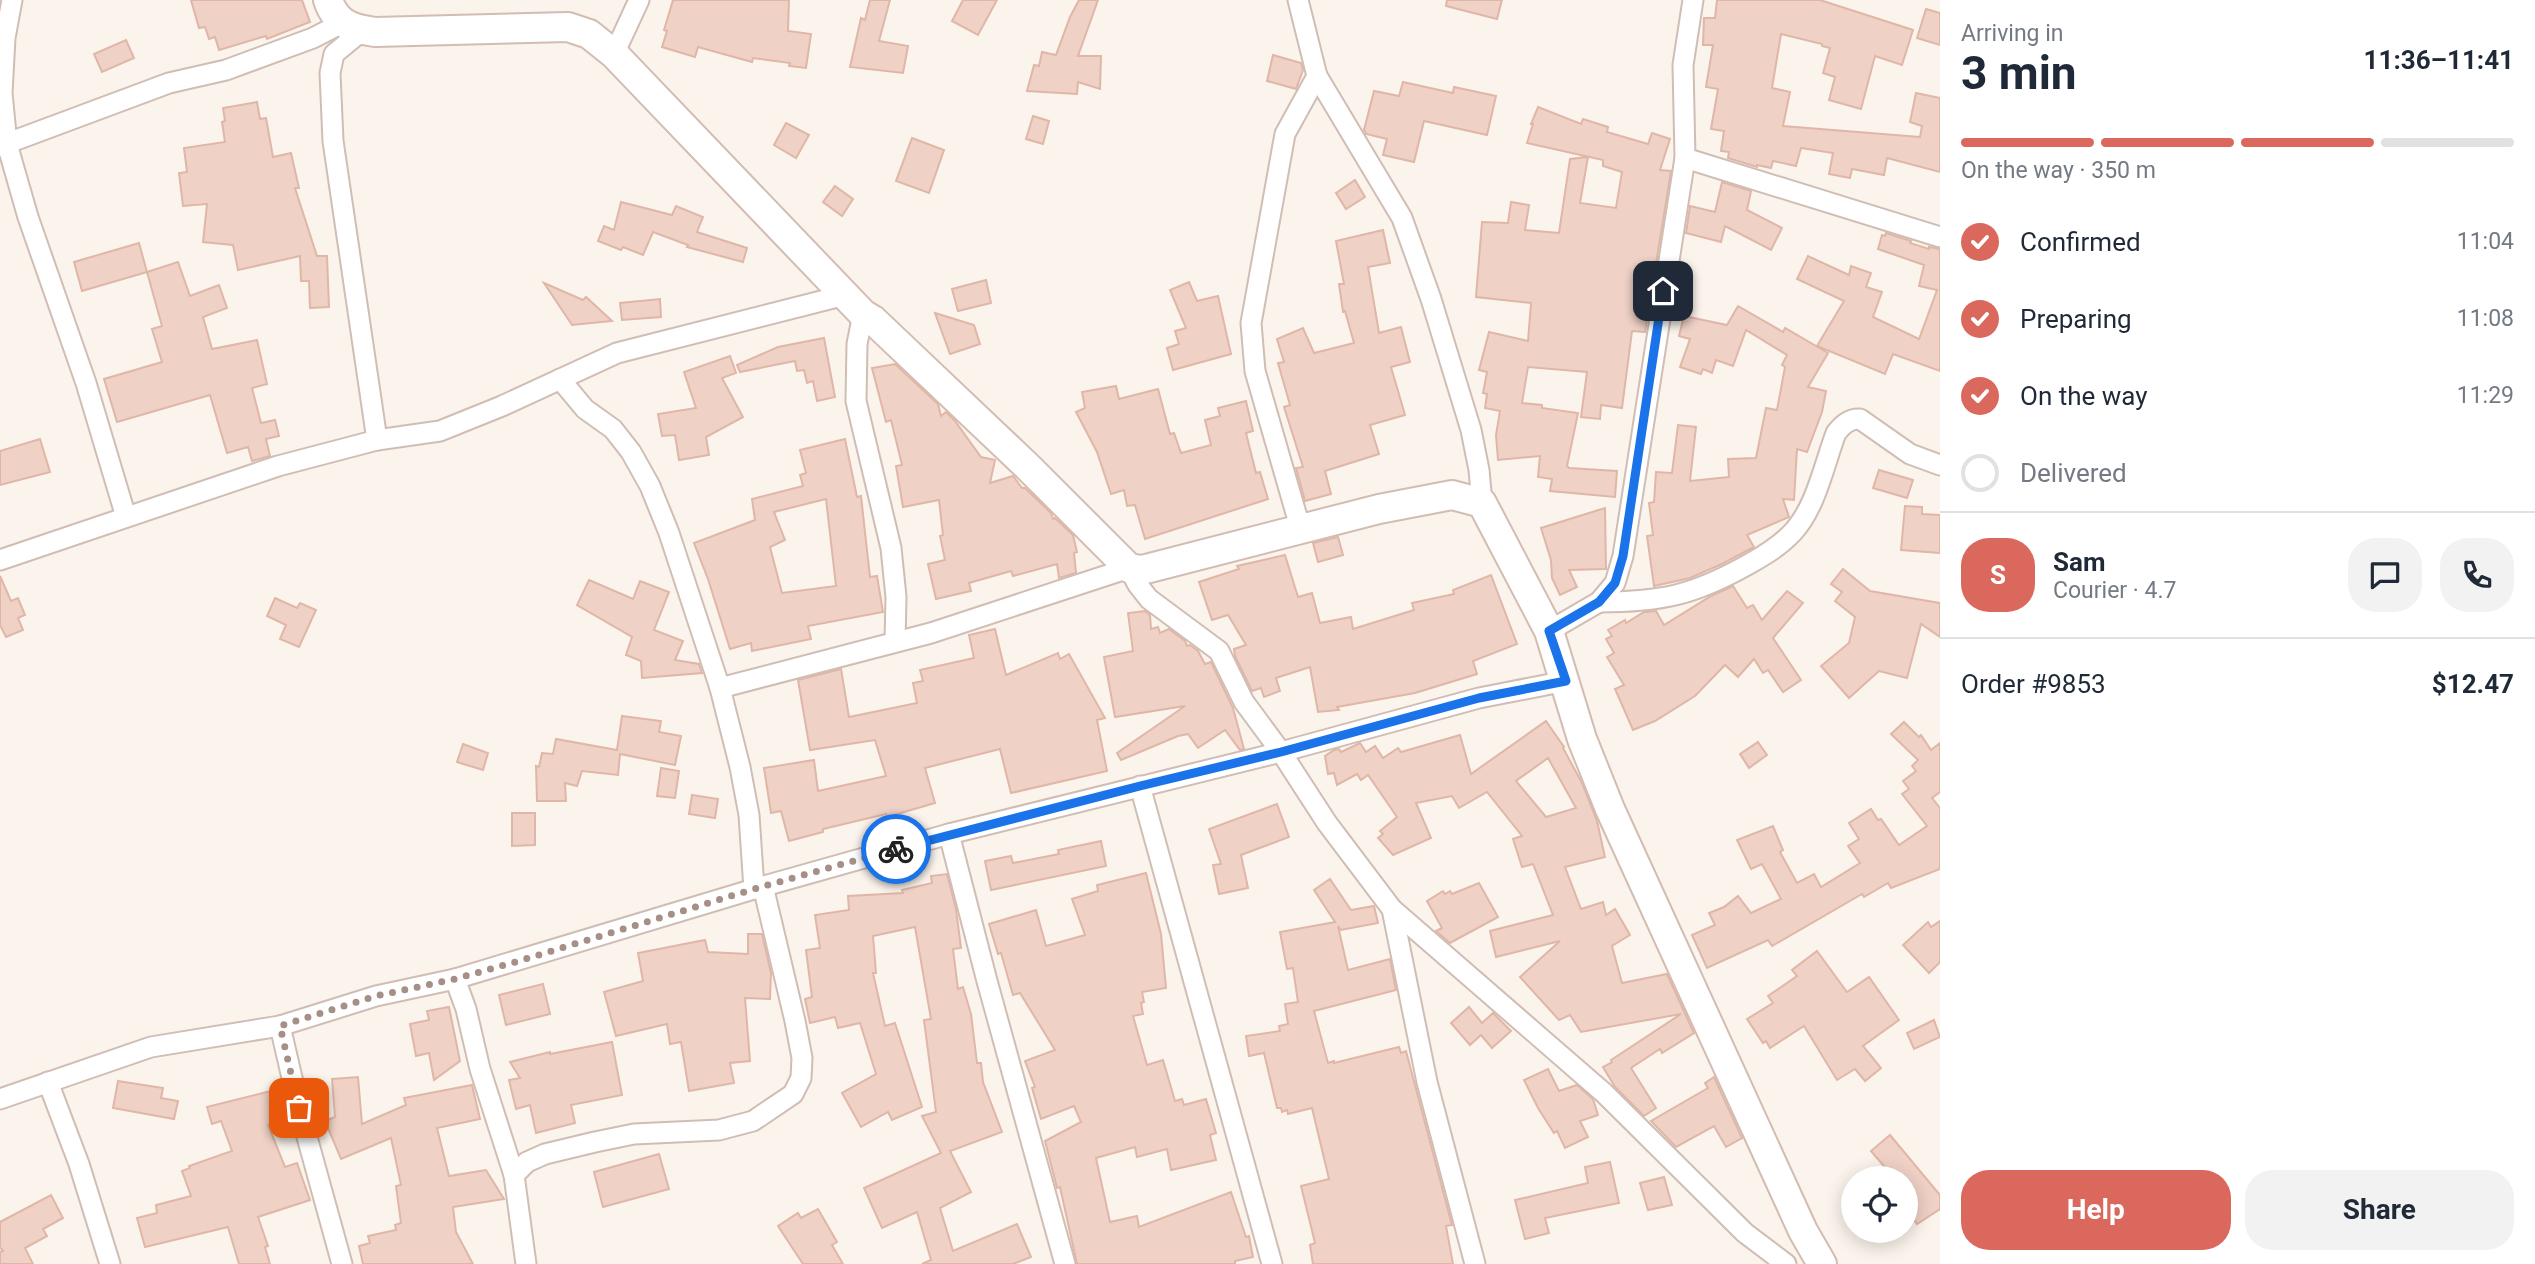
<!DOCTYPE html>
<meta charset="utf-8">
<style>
body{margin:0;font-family:Roboto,sans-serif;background:#f2f2f3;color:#1f2937;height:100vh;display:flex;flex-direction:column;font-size:26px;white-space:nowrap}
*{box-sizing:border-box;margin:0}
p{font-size:23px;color:#747a83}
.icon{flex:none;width:38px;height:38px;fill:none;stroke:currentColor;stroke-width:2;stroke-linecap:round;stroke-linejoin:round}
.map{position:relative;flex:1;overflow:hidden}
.drawer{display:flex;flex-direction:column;background:#fff;width:595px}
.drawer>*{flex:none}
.fabs{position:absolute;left:1841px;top:1166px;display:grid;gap:14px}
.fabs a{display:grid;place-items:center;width:77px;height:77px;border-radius:50%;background:#fff;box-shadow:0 4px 18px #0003;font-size:35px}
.pin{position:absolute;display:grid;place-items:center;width:60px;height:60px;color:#fff;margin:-30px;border-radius:14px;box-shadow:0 4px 10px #0006}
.courier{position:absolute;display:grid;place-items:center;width:70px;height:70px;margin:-35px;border:5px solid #1a73e8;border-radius:50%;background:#fff;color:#222;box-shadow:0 2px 9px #0007}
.head em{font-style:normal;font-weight:700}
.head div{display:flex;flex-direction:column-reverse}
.head{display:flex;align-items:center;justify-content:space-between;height:119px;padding:0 21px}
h1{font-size:46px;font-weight:700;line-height:52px}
.bar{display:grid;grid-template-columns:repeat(4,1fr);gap:10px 7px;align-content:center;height:84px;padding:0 21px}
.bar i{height:9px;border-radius:5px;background:#e0e1e3}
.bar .current{background:#db685c}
.bar p{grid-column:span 4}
.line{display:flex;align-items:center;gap:18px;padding:0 21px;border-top:2px solid #e0e1e3}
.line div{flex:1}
.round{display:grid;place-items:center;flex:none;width:74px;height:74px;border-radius:28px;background:#f2f2f3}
ol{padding:0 21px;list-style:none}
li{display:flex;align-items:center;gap:21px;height:77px}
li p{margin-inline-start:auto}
li .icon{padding:7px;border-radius:50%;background:#db685c;color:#fff;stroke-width:4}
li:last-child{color:#747a83}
li i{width:38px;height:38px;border:4px solid #e0e1e3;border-radius:50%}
.action{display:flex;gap:14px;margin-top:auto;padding:14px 21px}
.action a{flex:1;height:80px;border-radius:28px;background:#db685c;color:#fff;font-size:28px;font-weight:700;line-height:80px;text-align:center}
.action a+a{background:#f2f2f3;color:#1f2937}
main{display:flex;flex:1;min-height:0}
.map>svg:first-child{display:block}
.building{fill:#efd1c6;stroke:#e0b6a7;stroke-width:2;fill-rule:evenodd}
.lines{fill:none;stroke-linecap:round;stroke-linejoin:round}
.minor-casing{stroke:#d0bdb4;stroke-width:23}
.secondary-casing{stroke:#d3bcb2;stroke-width:32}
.minor{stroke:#fff;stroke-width:19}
.secondary{stroke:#fff;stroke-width:28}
.done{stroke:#a58f87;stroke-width:7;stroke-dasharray:0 12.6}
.route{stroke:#1a73e8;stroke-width:9}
</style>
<main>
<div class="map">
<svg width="1940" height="1264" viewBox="0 0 1940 1264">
<rect width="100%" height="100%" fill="#fbf4ec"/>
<g class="building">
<polygon points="191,0 302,0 310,22 267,39 266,36 219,50 215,37 209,39 205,27 199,28"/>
<polygon points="673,0 789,0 788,31 811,34 806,68 789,66 790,63 753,58 752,62 698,47 695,57 662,47 667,31 664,30"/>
<polygon points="870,0 890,0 879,41 908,46 903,73 850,67 861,18 865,20"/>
<polygon points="963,0 997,0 978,35 952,21"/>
<polygon points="1079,0 1098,0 1078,56 1101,56 1100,89 1078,82 1077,94 1027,91 1034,65 1039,66 1042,52 1056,55 1070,17"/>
<polygon points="1447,0 1502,0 1497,19 1446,6"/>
<polygon points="1717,0 1820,0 1913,30 1902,65 1875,56 1861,109 1829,100 1835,77 1823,73 1830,48 1822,46 1822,44 1781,34 1772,88 1790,92 1783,126 1920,137 1922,126 1910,122 1916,93 1940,98 1940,172 1887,158 1884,175 1852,169 1850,178 1829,174 1833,153 1801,148 1796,166 1773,161 1771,168 1757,165 1757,167 1728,158 1729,152 1721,151 1724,131 1711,129 1718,89 1706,87 1713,45 1703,45 1704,18 1715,18"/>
<polygon points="1926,9 1940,13 1940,45 1917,38"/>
<polygon points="126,40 134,58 102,72 94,54"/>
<polygon points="1273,55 1301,63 1303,70 1296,89 1267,81"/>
<polygon points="1403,82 1453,93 1454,87 1496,96 1487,135 1424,121 1414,162 1383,155 1387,139 1366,134 1364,130 1374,91 1399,96"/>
<polygon points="257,102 260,119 266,118 273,157 291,153 299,188 295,188 317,256 327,256 329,307 310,308 309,281 301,281 300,256 238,270 233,245 203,242 207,204 183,206 179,173 187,172 184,148 225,142 222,122 225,121 223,108"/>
<polygon points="1538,107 1581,124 1583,119 1608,127 1607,132 1648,144 1652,133 1670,139 1660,170 1671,171 1645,332 1632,331 1622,408 1601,405 1600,419 1581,417 1587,372 1528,367 1522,403 1542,405 1542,408 1578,413 1567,466 1569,468 1617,471 1615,497 1550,491 1552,479 1538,477 1540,456 1498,460 1496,435 1500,411 1485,408 1487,394 1483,393 1487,372 1479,370 1489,332 1528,341 1531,303 1476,297 1482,222 1508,223 1511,202 1529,205 1525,230 1559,233 1570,159 1588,157 1580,203 1616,208 1622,172 1603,166 1603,160 1527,143 1533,124 1531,124"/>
<polygon points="1033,116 1049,121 1043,144 1026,139"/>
<polygon points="786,123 809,135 796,158 774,145"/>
<polygon points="912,138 944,150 929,193 896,181"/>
<polygon points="1355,180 1365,197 1346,209 1336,193"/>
<polygon points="1722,182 1751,191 1747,210 1782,228 1771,250 1725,226 1721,242 1686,233 1690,206 1715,212"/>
<polygon points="835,186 853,199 842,216 823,202"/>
<polygon points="621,202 672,215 676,206 703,217 697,232 747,248 743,262 687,247 688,245 653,232 643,255 623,247 621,250 598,241 604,226 614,230"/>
<polygon points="1383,230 1390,263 1368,267 1379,333 1401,327 1410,362 1391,367 1405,415 1370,425 1379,454 1325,471 1331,494 1305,501 1296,468 1303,467 1284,407 1290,405 1278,363 1284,362 1277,339 1303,328 1314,353 1354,343 1345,311 1343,312 1339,284 1344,284 1336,241"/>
<polygon points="1886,233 1911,241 1910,243 1929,249 1929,247 1940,249 1940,371 1893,354 1885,374 1817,346 1844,301 1797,279 1808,256 1849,275 1851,266 1871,273 1866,287 1882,292 1873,317 1919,339 1937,290 1919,286 1924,265 1878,249 1882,235 1885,236"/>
<polygon points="139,243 147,272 178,262 190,296 219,285 227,308 203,317 212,349 257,340 267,384 252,388 261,423 275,420 279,436 266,439 270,456 252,461 248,447 227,453 210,395 117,422 104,379 162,362 152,329 162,326 147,272 82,291 74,262"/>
<polygon points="986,280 991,303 958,311 952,289"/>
<polygon points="1189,282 1197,301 1218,296 1231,354 1173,370 1167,348 1179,344 1175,331 1186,328 1170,290"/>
<polygon points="544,283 583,300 586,297 612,321 572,325"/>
<polygon points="660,299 661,317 622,320 620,303"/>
<polygon points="1738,306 1783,332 1785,328 1828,353 1808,387 1826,391 1822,412 1807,452 1797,449 1794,500 1783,499 1789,517 1747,535 1754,547 1722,564 1690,578 1654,586 1647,536 1653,535 1649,503 1654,502 1656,472 1672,473 1678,425 1696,427 1690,481 1729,477 1728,459 1756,458 1766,408 1777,410 1785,367 1782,365 1787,355 1746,330 1733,366 1716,360 1712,373 1703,369 1701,374 1680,367 1690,339 1679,336 1684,316 1727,325"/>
<polygon points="935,313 974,325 980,344 950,354"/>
<polygon points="824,338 835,397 817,401 813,381 807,383 804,370 797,371 795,361 740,372 737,365 778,347"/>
<polygon points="730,356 736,373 722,378 743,417 706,437 709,455 679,460 675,435 662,436 658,414 696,408 684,372"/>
<polygon points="895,364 938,404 941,416 946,412 955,421 981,457 995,460 990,483 1013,476 1022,488 1025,488 1051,513 1053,519 1055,518 1073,535 1077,552 1074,553 1076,573 1059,578 1057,564 1013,576 1011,571 969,583 971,591 936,599 928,564 945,560 940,536 943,535 939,500 903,507 896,466 902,465 891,420 886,422 872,368"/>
<polygon points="1116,386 1119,399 1158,389 1170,434 1174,433 1181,453 1211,445 1205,420 1220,416 1218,408 1246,401 1253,431 1246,433 1256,473 1260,472 1268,499 1145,539 1135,505 1127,506 1124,490 1111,494 1097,452 1076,412 1085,408 1082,392"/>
<polygon points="40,439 50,472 0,485 0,451"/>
<path d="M845,439L857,497L861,496L870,577L877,576L883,612L808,626L811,639L752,651L751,643L730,649L708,579L694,543L755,520L752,499L803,486L800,475L806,473L800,450ZM826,499L836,586L782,593L770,547L785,540L774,512Z"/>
<polygon points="1879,470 1913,480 1907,498 1873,488"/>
<polygon points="1905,506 1922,507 1922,514 1940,515 1940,553 1901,550"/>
<polygon points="1605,508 1606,569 1569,570 1577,587 1560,595 1552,578 1551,560 1541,528"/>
<polygon points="1338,537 1343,555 1318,562 1313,543"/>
<polygon points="1285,555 1298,597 1312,593 1320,623 1351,617 1353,629 1414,610 1412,603 1454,594 1453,590 1491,575 1517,644 1473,661 1477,674 1415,693 1337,707 1339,710 1318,712 1310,667 1276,678 1280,691 1264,697 1261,688 1252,691 1235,656 1234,649 1246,645 1228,615 1212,620 1199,582 1239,569 1237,566"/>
<polygon points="1843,569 1870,591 1940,603 1940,637 1921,624 1907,678 1879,671 1849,698 1821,666 1849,643 1855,617 1835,601 1842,592 1831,584"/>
<polygon points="0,576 11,601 18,598 25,615 18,618 23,630 6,637 0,625"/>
<polygon points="589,580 633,599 640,581 669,592 654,630 683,641 675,660 699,664 702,673 642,678 641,661 626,655 632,637 577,605"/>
<polygon points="1733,586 1747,608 1753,605 1762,620 1787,591 1803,603 1773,638 1801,680 1783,692 1768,670 1763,673 1754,659 1738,677 1725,665 1695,696 1655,721 1633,730 1615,689 1624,685 1607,657 1614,653 1606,639 1612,636 1608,630 1625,620 1626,623 1644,612 1656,611 1664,625 1711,596"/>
<polygon points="275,598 297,608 300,603 316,610 299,647 280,639 286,625 267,616"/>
<polygon points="1145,611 1150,615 1151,629 1158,627 1160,633 1169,629 1185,641 1187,646 1190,645 1198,651 1205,664 1211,662 1233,708 1244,749 1240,750 1225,730 1198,748 1188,734 1178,736 1121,760 1117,753 1185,706 1115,717 1104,657 1133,651 1128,613"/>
<polygon points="995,629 1006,675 1058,653 1060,659 1069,654 1105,718 1097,720 1107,771 1011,793 1000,749 925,768 935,803 887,817 886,814 823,829 823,832 789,841 781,811 771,813 764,768 814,760 818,791 886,776 875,740 810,750 798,680 841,669 849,717 917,703 913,683 923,681 920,670 974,658 969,635"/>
<polygon points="622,716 661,721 659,732 681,736 675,765 620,754 618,775 582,771 577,786 565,783 566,801 537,801 536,766 539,767 542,753 553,754 556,739 617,750"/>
<path d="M1546,721L1564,747L1563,748L1582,783L1597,821L1605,857L1565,867L1581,909L1603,902L1606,915L1615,909L1630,935L1612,946L1622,983L1667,974L1694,1033L1662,1053L1660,1049L1631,1068L1656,1108L1644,1116L1615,1087L1603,1067L1612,1062L1611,1060L1681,1014L1581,1032L1570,1015L1559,1020L1520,977L1560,941L1496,957L1490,931L1553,915L1533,864L1522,867L1513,839L1522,836L1487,792L1459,808L1452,796L1416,803L1431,838L1393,855L1378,838L1383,834L1380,831L1397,817L1368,775L1361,780L1357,774L1337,785L1334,773L1328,774L1325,756L1334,750L1339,749L1341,752L1360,743L1366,752L1375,746L1383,758L1398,748L1401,752L1460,735L1471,774ZM1548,758L1576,808L1546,817L1516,781Z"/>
<polygon points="1904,722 1919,737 1921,735 1931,750 1940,743 1940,792 1932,798 1940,808 1940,869 1891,888 1888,883 1864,897 1862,894 1772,946 1768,940 1707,968 1692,935 1715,925 1709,913 1724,907 1738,896 1751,913 1781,899 1762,864 1751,869 1737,840 1773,826 1783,850 1780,852 1797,883 1814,874 1821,887 1860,863 1848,846 1859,839 1849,823 1871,809 1878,820 1881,819 1899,845 1927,826 1902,794 1909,789 1903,781 1916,771 1912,766 1918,760 1891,734"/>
<polygon points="1758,742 1767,755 1749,768 1740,754"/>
<polygon points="463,744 488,753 483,770 457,762"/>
<polygon points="661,768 679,771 675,798 657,796"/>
<polygon points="692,795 718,799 715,818 689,814"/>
<polygon points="1277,804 1289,837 1241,855 1248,888 1219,894 1213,865 1221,864 1209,829"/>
<polygon points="512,813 535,813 535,845 512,846"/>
<polygon points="1101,841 1106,866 991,890 985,861 1011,856 1013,863 1059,854 1058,850"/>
<polygon points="1146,873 1161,934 1166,988 1142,992 1144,1002 1141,1003 1143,1014 1133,1016 1147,1065 1163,1060 1175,1101 1182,1099 1184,1105 1206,1099 1216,1133 1210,1135 1216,1160 1171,1170 1167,1149 1137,1157 1135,1147 1096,1158 1110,1222 1137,1216 1139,1227 1231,1192 1246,1237 1249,1236 1253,1257 1235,1261 1235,1264 1077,1264 1060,1187 1057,1188 1045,1141 1081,1122 1074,1106 1041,1119 1032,1088 1035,1087 1025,1061 1055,1050 1020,993 1013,995 1001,953 998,954 989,924 1036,910 1046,946 1085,935 1072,899 1098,891 1097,885"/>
<polygon points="947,874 956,909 961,948 953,949 958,989 963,987 971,1014 977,1063 981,1063 983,1082 1002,1132 950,1151 971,1192 940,1208 953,1251 1017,1224 1031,1257 1013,1264 922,1264 931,1260 917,1212 882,1228 864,1188 941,1153 922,1116 936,1112 924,1020 931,1019 915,927 873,936 876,973 873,973 885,1026 895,1023 922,1107 892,1120 888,1112 861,1127 842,1093 876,1074 860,1023 838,1028 835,1017 810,1023 805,999 812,997 806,950 820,948 815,915 849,910 848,896 903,893 902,890 932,883 931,876"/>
<polygon points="1330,879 1351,910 1374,906 1378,923 1341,930 1338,926 1348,970 1390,959 1396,990 1314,1011 1328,1063 1334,1061 1334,1063 1399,1047 1401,1053 1406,1051 1452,1225 1446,1226 1453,1264 1313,1264 1310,1245 1315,1243 1301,1186 1329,1179 1312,1108 1288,1114 1287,1110 1282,1112 1281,1108 1277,1108 1264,1053 1249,1056 1246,1036 1280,1031 1279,1026 1288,1024 1285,1004 1298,1002 1293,968 1287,969 1280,932 1335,922 1314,890"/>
<polygon points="1479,883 1498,917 1450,943 1436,931 1442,928 1427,901 1443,891 1445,894 1450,891 1452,894"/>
<polygon points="1940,921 1940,962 1929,973 1903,945 1928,922 1931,927"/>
<polygon points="748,934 762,934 771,973 770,999 745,998 750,1061 730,1063 734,1083 689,1091 681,1042 670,1044 667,1024 616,1036 604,992 643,981 638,953 705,940 708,952 748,954"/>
<polygon points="1817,951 1847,992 1869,977 1899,1020 1863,1046 1881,1068 1865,1081 1855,1069 1837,1080 1804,1026 1770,1048 1766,1041 1763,1043 1747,1019 1773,1003 1768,996 1797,976 1792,970"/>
<polygon points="543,984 550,1014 506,1025 499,995"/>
<polygon points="449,1007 460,1061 434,1080 429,1053 416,1056 410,1024 429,1020 427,1011"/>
<polygon points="1469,1007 1482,1023 1493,1013 1511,1031 1492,1048 1481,1035 1470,1045 1451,1023"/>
<polygon points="1934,1020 1940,1037 1914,1049 1907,1033"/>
<polygon points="612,1042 622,1095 571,1105 575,1123 536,1133 530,1105 516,1109 509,1080 520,1078 510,1062 550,1052 550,1054"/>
<polygon points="1548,1069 1559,1091 1577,1085 1593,1099 1598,1115 1580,1121 1588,1137 1565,1148 1557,1131 1554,1133 1538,1108 1524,1080"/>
<polygon points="358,1077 362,1124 406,1105 404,1098 472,1085 480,1119 437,1128 449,1176 486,1170 504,1199 453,1207 456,1232 473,1264 363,1264 359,1246 370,1243 368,1236 396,1230 395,1225 401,1223 396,1186 401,1185 391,1138 341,1159 325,1121 335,1117 332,1079"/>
<polygon points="1714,1077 1742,1138 1726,1147 1714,1126 1676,1147 1651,1121 1708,1088 1705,1083"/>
<polygon points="118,1081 163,1088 161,1098 178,1101 174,1119 113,1108"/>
<polygon points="279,1089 287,1119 268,1125 285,1167 297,1163 310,1200 258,1217 268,1246 265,1247 270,1264 239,1264 228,1227 145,1247 137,1218 157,1213 156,1205 191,1196 182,1171 190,1168 189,1166 232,1151 221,1121 212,1124 207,1107"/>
<polygon points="1890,1135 1940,1195 1940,1209 1917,1224 1906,1207 1906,1178 1894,1178 1871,1151"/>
<polygon points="659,1154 669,1189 603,1207 594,1172"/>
<polygon points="1610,1162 1619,1203 1545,1218 1549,1233 1525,1239 1515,1200 1588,1183 1585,1167"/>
<polygon points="1664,1177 1672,1205 1648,1210 1640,1183"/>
<polygon points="51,1195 63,1218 43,1229 47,1236 25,1248 33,1264 0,1264 0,1252 3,1251 0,1247 0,1222"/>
<polygon points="818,1209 837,1242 832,1245 843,1264 803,1264 778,1226 798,1213 801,1218"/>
</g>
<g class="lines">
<g class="minor-casing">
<g id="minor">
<polyline points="12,0 5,38 2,93 7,144 28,217 86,383 126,517"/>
<polyline points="1298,0 1317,76 1285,134 1251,323 1255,371 1300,527"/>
<polyline points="363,30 334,54 330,73 333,141 377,440"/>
<polyline points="614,54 639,0"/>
<polyline points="1317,76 1402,218 1431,299 1471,430 1479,470 1482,503"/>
<polyline points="0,146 169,83 226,70 313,38 342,23"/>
<polyline points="1685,158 1940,237"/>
<polyline points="863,314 857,344 856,401 891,548 896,597 895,642"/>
<polyline points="560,379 585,409 613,429 631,452 650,486 669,533 720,688 740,767 749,815 754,889"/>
<polyline points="0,560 278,466 377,440 440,431 502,406 617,353 845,295"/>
<path d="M1599,602C1662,602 1694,595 1749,564C1765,555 1780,546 1793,532C1816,507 1824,465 1836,433C1842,425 1849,418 1860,419L1910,454L1940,465"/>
<polyline points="1549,631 1599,602 1615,583 1623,556 1685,158 1683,65 1693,0"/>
<polyline points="720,688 931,633 1129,568 1138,585 1149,599 1219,651 1244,702 1281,752 1327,823 1392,909 1604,1093 1745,1233 1786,1264"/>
<polyline points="1140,786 1272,1264"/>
<polyline points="949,834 987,981 1065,1264"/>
<polyline points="1392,909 1427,1082 1475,1264"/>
<polyline points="455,979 466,1009 480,1069 514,1175"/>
<polyline points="280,1026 299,1108 342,1264"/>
<polyline points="48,1082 79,1164 110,1264"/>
<polyline points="0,1099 151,1047 280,1026 376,996 455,979 754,889 949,834 1281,752 1479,698 1566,681"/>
<polyline points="526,1264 514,1175 527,1162 545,1154 595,1142 634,1134 719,1130 753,1121 793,1094 801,1078 802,1058 795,1021 763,886"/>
</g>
</g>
<g class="secondary-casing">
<path id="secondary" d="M328,0C336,24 352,29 375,32L568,27L589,34L614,54L863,314L873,320L1029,468L1129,568L1142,570L1379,509L1452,495L1482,503L1549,631L1582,739L1610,809L1803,1231L1822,1264"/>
</g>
<use href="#minor" class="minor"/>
<use href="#secondary" class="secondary"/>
</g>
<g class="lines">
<polyline class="done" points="299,1108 280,1026 376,996 455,979 519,961 754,889 896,849"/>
<polyline class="route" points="896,849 1140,786 1281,752 1479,698 1566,681 1549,631 1599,602 1615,583 1623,556 1663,291"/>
</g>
</svg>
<div class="fabs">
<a><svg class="icon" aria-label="locate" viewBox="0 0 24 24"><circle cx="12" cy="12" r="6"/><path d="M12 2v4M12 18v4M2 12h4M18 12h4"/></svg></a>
</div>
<div class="pin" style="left:299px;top:1108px;background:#ea580c"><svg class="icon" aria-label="bag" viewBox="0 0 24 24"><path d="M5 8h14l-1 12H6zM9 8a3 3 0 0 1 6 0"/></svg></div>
<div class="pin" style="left:1663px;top:291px;background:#1f2937"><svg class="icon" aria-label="home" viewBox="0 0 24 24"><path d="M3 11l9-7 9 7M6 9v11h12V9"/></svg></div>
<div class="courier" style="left:896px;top:849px"><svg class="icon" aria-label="bike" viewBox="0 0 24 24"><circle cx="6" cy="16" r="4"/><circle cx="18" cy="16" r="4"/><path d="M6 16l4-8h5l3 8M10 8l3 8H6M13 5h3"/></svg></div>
</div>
<section class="drawer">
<div class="head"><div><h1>3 min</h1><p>Arriving in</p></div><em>11:36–11:41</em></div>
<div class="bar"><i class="current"></i><i class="current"></i><i class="current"></i><i></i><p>On the way · 350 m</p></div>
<ol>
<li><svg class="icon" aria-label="check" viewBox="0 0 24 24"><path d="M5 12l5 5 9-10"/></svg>Confirmed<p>11:04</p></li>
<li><svg class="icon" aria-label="check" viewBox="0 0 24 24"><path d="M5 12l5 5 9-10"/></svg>Preparing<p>11:08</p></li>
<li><svg class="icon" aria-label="check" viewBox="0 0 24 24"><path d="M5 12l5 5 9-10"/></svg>On the way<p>11:29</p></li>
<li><i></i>Delivered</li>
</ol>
<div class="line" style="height:126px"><b class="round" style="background:#db685c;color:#fff">S</b><div><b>Sam</b><p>Courier · 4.7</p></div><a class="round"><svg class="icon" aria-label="chat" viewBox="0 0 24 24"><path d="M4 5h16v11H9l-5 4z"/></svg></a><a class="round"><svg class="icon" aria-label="phone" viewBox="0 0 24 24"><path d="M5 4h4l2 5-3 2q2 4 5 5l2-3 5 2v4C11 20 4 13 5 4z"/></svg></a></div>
<div class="line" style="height:91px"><div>Order #9853</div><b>$12.47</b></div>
<div class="action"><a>Help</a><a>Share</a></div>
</section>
</main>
